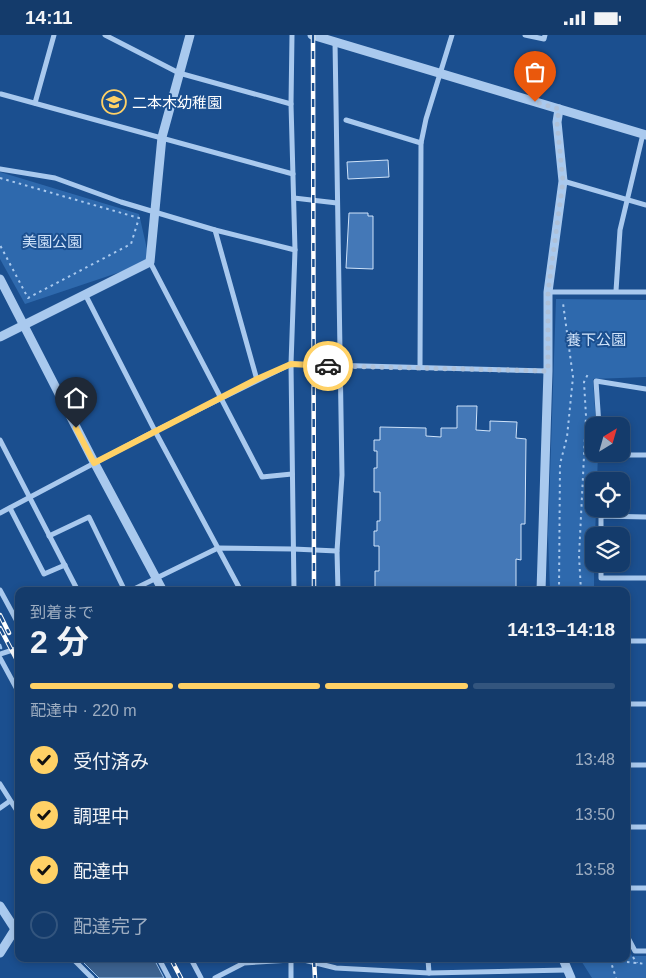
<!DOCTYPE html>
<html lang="ja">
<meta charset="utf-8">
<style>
body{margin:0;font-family:Helvetica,"Noto Sans JP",sans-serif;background:#214673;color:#f1f3f6;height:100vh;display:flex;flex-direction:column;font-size:19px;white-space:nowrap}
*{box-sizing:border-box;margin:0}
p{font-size:16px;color:#9dadc1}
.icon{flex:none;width:28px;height:28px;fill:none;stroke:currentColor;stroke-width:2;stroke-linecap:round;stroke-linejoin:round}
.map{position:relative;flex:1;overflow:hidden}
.side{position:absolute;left:15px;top:552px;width:615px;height:375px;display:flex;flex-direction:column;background:#143b6b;border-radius:10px;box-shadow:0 2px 8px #0003,0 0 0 1px #33557e}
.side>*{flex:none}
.needle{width:32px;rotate:37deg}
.fabs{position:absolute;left:585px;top:382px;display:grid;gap:10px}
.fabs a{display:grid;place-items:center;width:45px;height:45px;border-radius:10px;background:#143b6b;box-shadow:0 2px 8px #0003,0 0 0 1px #33557e;font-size:25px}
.pin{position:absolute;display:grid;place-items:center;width:42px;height:42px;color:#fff;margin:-51px -21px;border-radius:50% 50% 50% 0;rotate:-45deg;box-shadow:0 0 5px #0007}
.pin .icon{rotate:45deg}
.courier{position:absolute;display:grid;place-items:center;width:50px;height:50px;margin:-25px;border:4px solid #ffd166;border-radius:50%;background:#fff;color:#222;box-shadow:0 1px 6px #0007}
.summary em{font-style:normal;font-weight:700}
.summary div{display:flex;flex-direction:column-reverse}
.summary{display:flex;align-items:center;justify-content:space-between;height:85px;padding:0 15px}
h1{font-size:32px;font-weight:700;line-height:38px}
.bar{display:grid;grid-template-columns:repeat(4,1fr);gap:8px 5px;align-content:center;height:60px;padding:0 15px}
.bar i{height:6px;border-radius:4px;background:#33557e}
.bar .on{background:#ffd166}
.bar p{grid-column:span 4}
ol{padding:0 15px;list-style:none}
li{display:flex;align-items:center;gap:15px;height:55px}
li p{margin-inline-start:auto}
li .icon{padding:5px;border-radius:50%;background:#ffd166;color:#111;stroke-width:4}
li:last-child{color:#9dadc1}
li i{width:28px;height:28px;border:2px solid #33557e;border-radius:50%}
.status{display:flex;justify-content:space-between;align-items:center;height:35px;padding:0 25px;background:#143b6b;direction:ltr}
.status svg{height:14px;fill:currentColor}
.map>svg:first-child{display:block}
.green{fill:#2e69ad}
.water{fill:#3c6290;stroke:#9cc4f0}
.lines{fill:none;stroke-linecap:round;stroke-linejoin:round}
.stream{stroke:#9cc4f0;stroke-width:2.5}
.building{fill:#4478b7;stroke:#cfe3fa}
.path{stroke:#a9c9ee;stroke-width:2;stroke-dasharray:2.5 4;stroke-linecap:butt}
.minor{stroke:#a9c9ee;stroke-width:5}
.tertiary{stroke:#a9c9ee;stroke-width:9}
.rail-casing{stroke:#fff;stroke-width:4.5}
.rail{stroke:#1b4f8f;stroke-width:2.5;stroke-dasharray:8;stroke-linecap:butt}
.done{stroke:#afc1d8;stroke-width:5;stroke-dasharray:0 9}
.route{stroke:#ffd166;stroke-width:6}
.labels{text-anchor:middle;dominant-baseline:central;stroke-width:4;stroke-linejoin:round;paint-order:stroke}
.poi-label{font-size:15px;fill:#fff;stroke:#1b4f8f;text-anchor:start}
.park-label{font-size:15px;fill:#cfe3fa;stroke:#1b4f8f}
</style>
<div class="status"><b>14:11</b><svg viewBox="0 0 49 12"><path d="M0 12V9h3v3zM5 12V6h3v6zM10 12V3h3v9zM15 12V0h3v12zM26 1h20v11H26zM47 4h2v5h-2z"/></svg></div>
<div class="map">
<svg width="646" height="943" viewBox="0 0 646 943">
<rect width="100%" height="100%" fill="#1b4f8f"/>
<g class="green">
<polygon points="0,137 139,179 150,227 25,269 0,224"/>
<polygon points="556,264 646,265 646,342 593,344 596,391 594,391 594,419 598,419 597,446 594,446 594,474 596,474 595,501 594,501 594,556 550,556 548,500"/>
<polygon points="626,908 632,921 646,921 646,943 592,943 580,924 626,924"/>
</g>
<polygon class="water" points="81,924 154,924 164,943 99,943 82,926"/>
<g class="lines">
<polyline class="stream" points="0,610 1,613"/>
</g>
<g class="building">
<polygon points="388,125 389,142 348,144 347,127"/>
<polygon points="349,178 368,178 368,181 373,181 373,234 346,233"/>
<polygon points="457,371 477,371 476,395 490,396 490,386 517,387 516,403 526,404 525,489 521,489 521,525 516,524 516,556 375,556 375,536 379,536 379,511 374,511 374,496 377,496 377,486 380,486 380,457 374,457 374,433 377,433 377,416 374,416 374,405 380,405 380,392 426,393 426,401 441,402 441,393 457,393"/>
</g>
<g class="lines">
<g class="path">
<polyline points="0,143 139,183 131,209 28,263 0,210"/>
<polyline points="559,556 560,429 567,402 573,342 563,268"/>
<polyline points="581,556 579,521 586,381 584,347 589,337"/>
<polyline points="633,922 637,928"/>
<polyline points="610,924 616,943"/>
<polyline points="627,927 646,929"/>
</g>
<g class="minor">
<polyline points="105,0 179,38 291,69"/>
<polyline points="292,0 291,69 295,215 291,329 294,556"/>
<polyline points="525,0 544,4 545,0"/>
<polyline points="335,7 342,440 337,516 338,556"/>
<polyline points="1,59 293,139"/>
<polyline points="35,68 54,0"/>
<polyline points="346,85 421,108"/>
<polyline points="0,134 55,143 121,167 215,195 295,215"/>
<polyline points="563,146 646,170"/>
<polyline points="294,163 337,168"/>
<polyline points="215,195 257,345"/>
<polyline points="150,227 262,442 292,439"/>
<polyline points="616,256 620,195 643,99"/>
<polyline points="548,257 646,257"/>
<polyline points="85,259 155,396 241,556"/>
<polyline points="420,333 421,108 426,84 452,0"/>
<polyline points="599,391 596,346 646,354"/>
<polyline points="0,405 78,556"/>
<polyline points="601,419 601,420 646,420"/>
<polyline points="10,473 44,539 65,530"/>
<polyline points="0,478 155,396 291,329 548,336"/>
<polyline points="49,501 89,482 125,556"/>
<polyline points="601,501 601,481 646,482"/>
<polyline points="601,529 601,543 646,543"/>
<polyline points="0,555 19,590"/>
<polyline points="130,556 218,513 293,514 337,516"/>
<polyline points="626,606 646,606"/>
<polyline points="0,619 19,613"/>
<polyline points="0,623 19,658"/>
<polyline points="626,669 646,669"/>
<polyline points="626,730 646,730"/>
<polyline points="0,749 19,779"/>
<polyline points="0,773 10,766"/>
<polyline points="626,792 646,792"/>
<polyline points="626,853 646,853"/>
<polyline points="626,899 635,916 646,916"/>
<polyline points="73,924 92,943"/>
<polyline points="159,924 169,943"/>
<polyline points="191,924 201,943"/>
<polyline points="428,924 429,938"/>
<polyline points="215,943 244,928 291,925 304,925 336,933 429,938 567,935"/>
<polyline points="291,943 291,924"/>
</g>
<g class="tertiary">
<polyline points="312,0 646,100"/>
<polyline points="0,244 94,427 163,556"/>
<polyline points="0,302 150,227 162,102 190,0"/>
<polyline points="541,556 548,336 548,257 563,146 557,87 559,74"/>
<polyline points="0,871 15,894"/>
<polyline points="0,918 19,888"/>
<polyline points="563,924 571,943"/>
</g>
<g class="rail-casing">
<g id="rail">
<polyline points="313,0 314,556"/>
<polyline points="0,580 9,598"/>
<polyline points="0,593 19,629"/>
<polyline points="171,924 181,943"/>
<polyline points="314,924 315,943"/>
</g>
</g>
<use href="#rail" class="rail"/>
</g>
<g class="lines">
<polyline class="done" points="328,331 548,336 548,257 563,146 557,88 559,74 535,67"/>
<polyline class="route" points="76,393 94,428 257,344 291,329 328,331"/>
</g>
<defs>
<g id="school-ring" transform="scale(1.25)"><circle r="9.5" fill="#1b4f8f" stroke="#ffd166" stroke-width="1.5"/><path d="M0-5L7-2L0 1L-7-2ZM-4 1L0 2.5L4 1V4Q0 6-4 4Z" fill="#ffd166"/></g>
</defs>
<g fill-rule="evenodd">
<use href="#school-ring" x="114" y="67"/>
</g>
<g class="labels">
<g class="poi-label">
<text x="132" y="67">二本木幼稚園</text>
</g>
<g class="park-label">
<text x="52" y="206">美園公園</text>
<text x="596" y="304">養下公園</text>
</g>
</g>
</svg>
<div class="fabs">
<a><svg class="needle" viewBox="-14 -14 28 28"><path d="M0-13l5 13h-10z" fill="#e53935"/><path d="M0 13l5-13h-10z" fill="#9dadc1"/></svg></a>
<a><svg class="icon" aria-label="locate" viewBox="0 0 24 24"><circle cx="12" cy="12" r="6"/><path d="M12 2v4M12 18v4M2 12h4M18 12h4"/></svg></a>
<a><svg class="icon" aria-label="layers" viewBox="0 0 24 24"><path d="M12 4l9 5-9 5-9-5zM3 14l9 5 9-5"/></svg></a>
</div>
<div class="pin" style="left:535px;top:67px;background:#ea580c"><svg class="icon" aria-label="bag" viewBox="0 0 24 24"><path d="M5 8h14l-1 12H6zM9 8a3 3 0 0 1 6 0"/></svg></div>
<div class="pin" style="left:76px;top:393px;background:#1f2937"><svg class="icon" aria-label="home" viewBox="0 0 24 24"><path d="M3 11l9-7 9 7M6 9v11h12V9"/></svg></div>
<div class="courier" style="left:328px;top:331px"><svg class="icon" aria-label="car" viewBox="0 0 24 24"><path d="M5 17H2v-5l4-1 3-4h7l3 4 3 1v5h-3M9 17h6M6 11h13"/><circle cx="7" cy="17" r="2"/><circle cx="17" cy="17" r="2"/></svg></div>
<section class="side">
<div class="summary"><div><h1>2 分</h1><p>到着まで</p></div><em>14:13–14:18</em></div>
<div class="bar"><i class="on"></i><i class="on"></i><i class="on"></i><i></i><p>配達中 · 220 m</p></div>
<ol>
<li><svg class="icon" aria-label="check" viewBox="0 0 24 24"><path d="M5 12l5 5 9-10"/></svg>受付済み<p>13:48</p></li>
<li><svg class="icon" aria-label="check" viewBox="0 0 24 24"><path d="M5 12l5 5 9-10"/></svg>調理中<p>13:50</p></li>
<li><svg class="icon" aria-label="check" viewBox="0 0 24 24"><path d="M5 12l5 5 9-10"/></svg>配達中<p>13:58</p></li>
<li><i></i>配達完了</li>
</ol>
</section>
</div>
